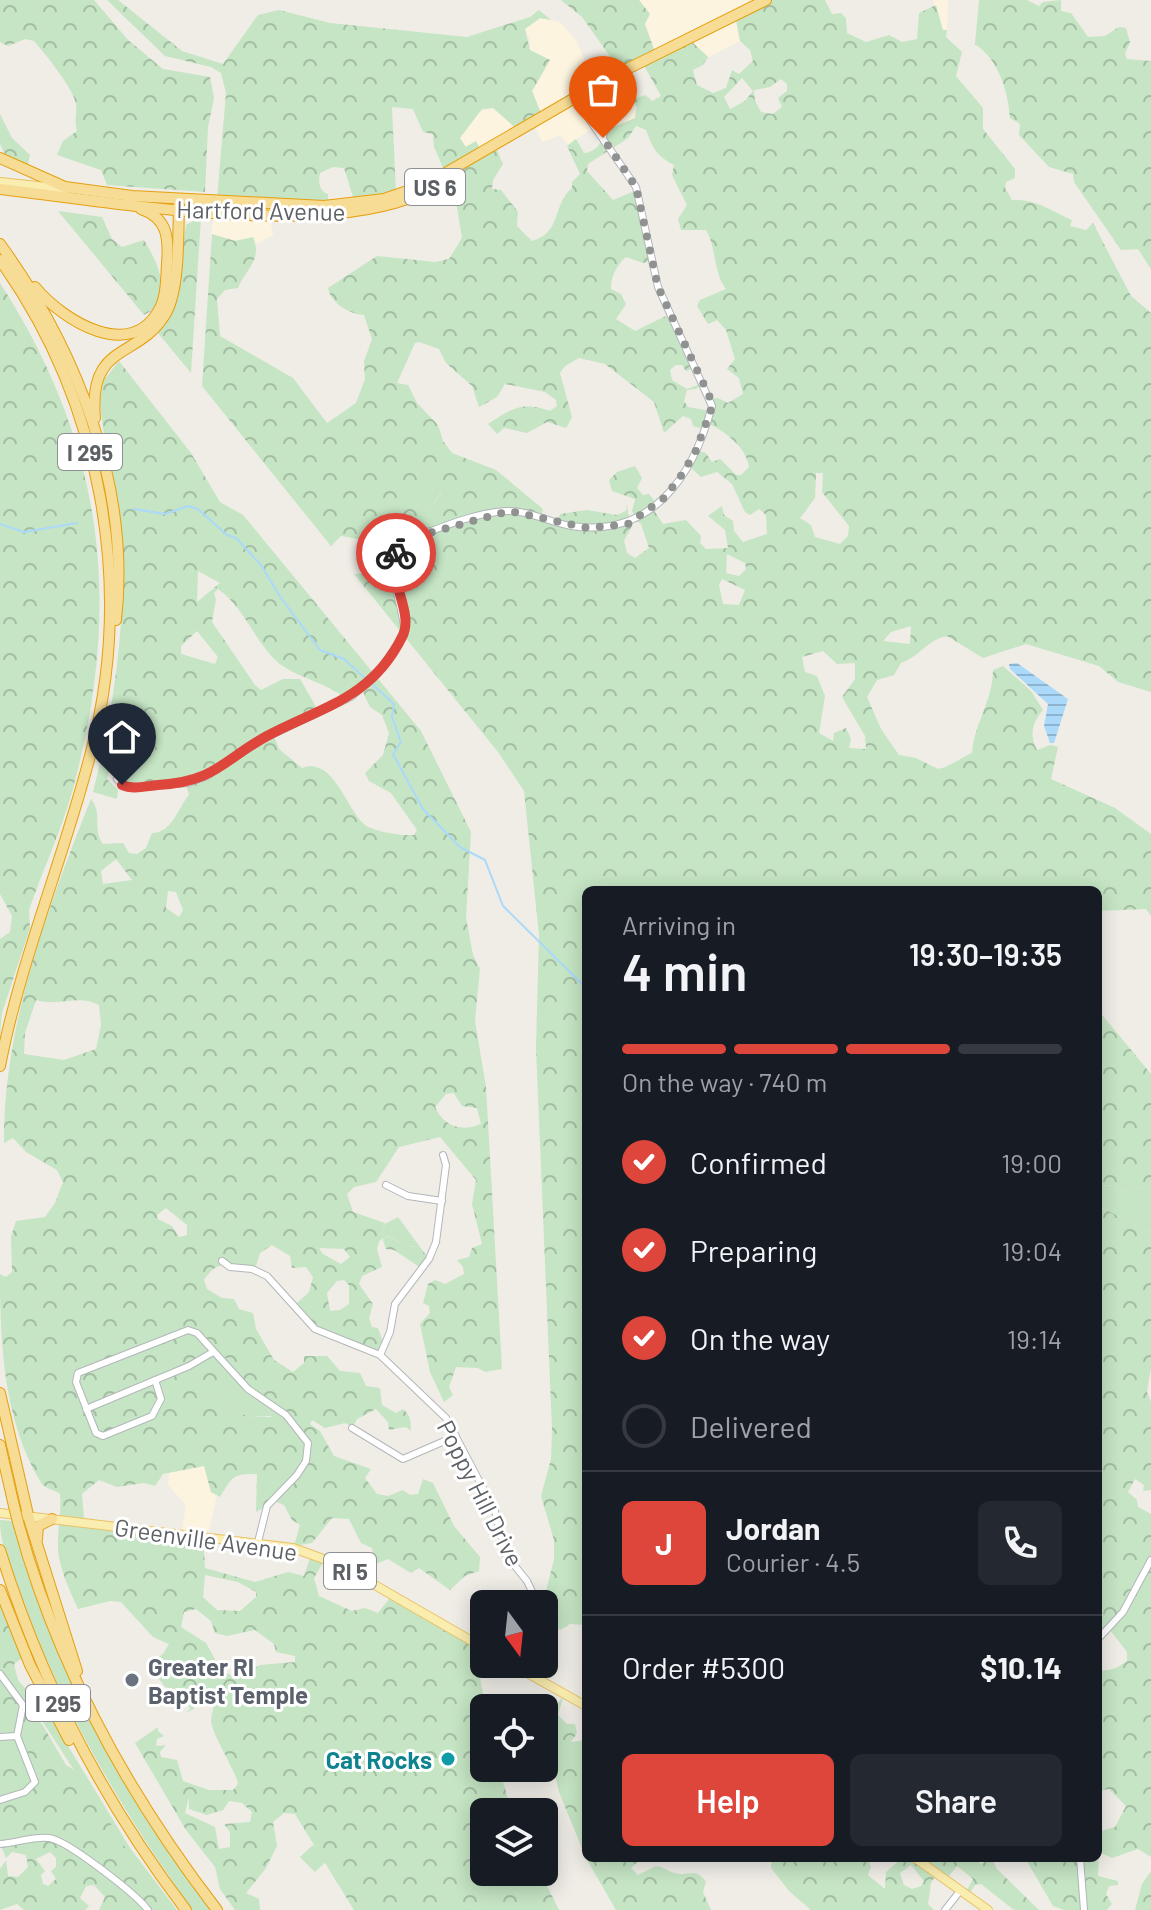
<!DOCTYPE html>
<meta charset="utf-8">
<style>
body{margin:0;font-family:Barlow,sans-serif;background:#242831;color:#f1f3f6;height:100vh;display:flex;flex-direction:column;font-size:30px;white-space:nowrap}
*{box-sizing:border-box;margin:0}
p{font-size:26px;color:#9ea1a6}
.icon{flex:none;width:44px;height:44px;fill:none;stroke:currentColor;stroke-width:2;stroke-linecap:round;stroke-linejoin:round}
.map{position:relative;flex:1;overflow:hidden}
.side{position:absolute;left:582px;top:886px;width:520px;height:976px;display:flex;flex-direction:column;background:#171b24;border-radius:12px;box-shadow:0 4px 20px #0003}
.side>*{flex:none}
.needle{width:52px;rotate:165deg}
.buttons{position:absolute;left:470px;top:1590px;display:grid;gap:16px}
.buttons a{display:grid;place-items:center;width:88px;height:88px;border-radius:12px;background:#171b24;box-shadow:0 4px 20px #0003;font-size:40px}
.pin{position:absolute;display:grid;place-items:center;width:68px;height:68px;color:#fff;margin:-82px -34px;border-radius:50% 50% 50% 0;rotate:-45deg;box-shadow:0 0 8px #0007}
.pin .icon{rotate:45deg}
.courier{position:absolute;display:grid;place-items:center;width:80px;height:80px;margin:-40px;border:6px solid #de463c;border-radius:50%;background:#fff;color:#222;box-shadow:0 2px 10px #0007}
.summary em{font-style:normal;font-weight:600}
.summary div{display:flex;flex-direction:column-reverse}
.summary{display:flex;align-items:center;justify-content:space-between;height:136px;padding:0 40px}
h1{font-size:52px;font-weight:600;line-height:60px}
.bar{display:grid;grid-template-columns:repeat(4,1fr);gap:12px 8px;align-content:center;height:96px;padding:0 40px}
.bar i{height:10px;border-radius:6px;background:#363941}
.bar .active{background:#de463c}
.bar p{grid-column:span 4}
.line{display:flex;align-items:center;gap:20px;padding:0 40px;border-top:2px solid #363941}
.line div{flex:1}
.round{display:grid;place-items:center;flex:none;width:84px;height:84px;border-radius:12px;background:#242831}
ol{padding:0 40px;list-style:none}
li{display:flex;align-items:center;gap:24px;height:88px}
li p{margin-inline-start:auto}
li .icon{padding:8px;border-radius:50%;background:#de463c;color:#fff;stroke-width:4}
li:last-child{color:#9ea1a6}
li i{width:44px;height:44px;border:4px solid #363941;border-radius:50%}
.cta{display:flex;gap:16px;margin-top:auto;padding:16px 40px}
.cta a{flex:1;height:92px;border-radius:12px;background:#de463c;color:#fff;font-size:32px;font-weight:600;line-height:92px;text-align:center}
.cta a+a{background:#242831;color:#f1f3f6}
.map>svg:first-child{display:block}
.commercial{fill:#fcf4de}
.green{fill:#c5e5c4}
.forest{fill:url(#forest-crowns);fill-rule:evenodd}
.water{fill:url(#water-rules)}
.lines{fill:none;stroke-linecap:round;stroke-linejoin:round}
.stream{stroke:#abd9fa;stroke-width:2}
.minor-casing{stroke:#b3b6ba;stroke-width:8}
.major-casing{stroke:#e9c265;stroke-width:10}
.highway-casing{stroke:#e69f0f;stroke-width:12}
.minor{stroke:#fff;stroke-width:6}
.major{stroke:#faedb0;stroke-width:8}
.highway{stroke:#f6dc95;stroke-width:10}
.highway-bridge-casing{stroke:#e69f0f;stroke-width:12;stroke-linecap:butt}
.highway-bridge{stroke:#f6dc95;stroke-width:10}
.done{stroke:#909292;stroke-width:8;stroke-dasharray:0 14.4}
.route{stroke:#de463c;stroke-width:10}
.worship-dot{fill:#6b7280;stroke:#fff;stroke-width:3}
.culture-dot{fill:#0f9aa8;stroke:#fff;stroke-width:3}
.labels{text-anchor:middle;dominant-baseline:central;stroke-width:6;stroke-linejoin:round;paint-order:stroke}
.shield{fill:#fff;stroke:#8e9093;stroke-width:2}
.shield-label{font-size:22px;font-weight:bold;fill:#5d6165}
.street-label{font-size:24px;fill:#5d6165;stroke:#fff}
.worship-label{font-size:24px;font-weight:bold;fill:#5b616d;stroke:#fff;text-anchor:start}
.culture-label{font-size:24px;font-weight:bold;fill:#0d838f;stroke:#fff;text-anchor:end}
</style>
<div class="map">
<svg width="1151" height="1910" viewBox="0 0 1151 1910">
<defs>
<pattern id="forest-crowns" width="20" height="18" patternUnits="userSpaceOnUse" patternTransform="scale(2)"><rect width="20" height="18" fill="#c5e5c4"/><path d="M2 6a3 3 0 1 1 6 0M12 15a3 3 0 1 1 6 0" fill="none" stroke="#a3bda3"/></pattern>
<pattern id="water-rules" width="6" height="5" patternUnits="userSpaceOnUse" patternTransform="scale(2)"><rect width="6" height="5" fill="#abd9fa"/><path d="M0 2.5h6" fill="none" stroke="#8eb3ce"/></pattern>
</defs>
<rect width="100%" height="100%" fill="#efede6"/>
<g class="commercial">
<polygon points="639,0 753,0 754,4 736,19 740,41 709,57 688,39 656,55 644,24 649,14"/>
<polygon points="933,0 948,0 947,30 943,30"/>
<polygon points="541,18 560,22 576,40 595,84 619,76 634,99 635,118 601,135 594,127 568,145 560,135 542,142 534,124 543,118 532,91 543,73 545,60 530,50 530,40 525,29"/>
<polygon points="493,108 519,131 482,153 473,142 465,147 460,138 475,113"/>
<polygon points="214,215 270,219 273,235 256,244 219,237 211,234"/>
<polygon points="204,1466 211,1492 217,1495 208,1535 182,1531 186,1505 168,1485 169,1472"/>
</g>
<g class="green">
<polygon points="422,470 427,470 441,493 428,511 414,502 416,476"/>
<polygon points="1098,1185 1114,1186 1123,1191 1151,1186 1151,1232 1098,1206"/>
<polygon points="398,1217 420,1247 406,1246 388,1236 379,1241 385,1224"/>
<polygon points="222,1356 231,1359 245,1392 269,1407 271,1416 248,1417 223,1402 216,1359"/>
<path d="M0,1520L12,1521C53,1664 119,1793 211,1910H193C124,1815 67,1717 25,1607C15,1581 0,1548 0,1520Z"/>
<polygon points="36,1693 130,1848 177,1910 165,1910 35,1710 40,1705"/>
<polygon points="313,1845 329,1859 315,1872 300,1857"/>
</g>
<g class="forest">
<path d="M0,0H94L128,40L163,69L210,77L214,98L208,127L205,192L107,185L101,170L57,155L63,141L77,131C74,120 77,115 76,105C76,92 44,52 34,41L25,39L8,46L0,42Z"/>
<path d="M107,0H118L182,51L223,64L258,15L279,10L330,23L467,37L530,17L539,10L551,20L540,18L525,29L530,50L550,60L532,91L543,118L520,132L493,108L482,109L460,138L466,147L476,141L482,153L495,146L503,164L493,180L492,189L501,190L518,212L517,226L532,241C562,233 552,205 572,188V182L580,174L567,146L576,139L584,153C598,152 602,140 607,130L635,118L637,108L633,99L646,95L652,101L661,96L643,64L619,69L582,17L561,0H639L650,14L645,24L656,55L689,39L708,57L703,65L693,70L697,85L713,93L726,88L732,70L739,74L753,61L750,50L740,41L735,15L759,0H825L832,14L841,13L846,18L847,33L866,42L889,35L902,42L917,39L919,13L936,5L943,30H947L946,37L962,52L956,76L983,108V129L1015,169V178L1006,182L1005,188L1012,200C1037,199 1051,211 1072,220L1070,226L1086,230L1093,223L1131,296L1151,313V692L1118,682L1099,666L1026,644L983,658L947,636C927,640 919,657 901,663L894,675L877,680L867,697L881,729L899,755L916,758L938,769C952,766 960,758 972,753C974,724 993,700 993,670L1003,666L1031,691L1043,710C1032,723 1029,735 1037,750L1050,745L1058,747L1051,779L1115,808L1151,834V916L1146,909L1098,911V890H586V1625L570,1624L560,1630L555,1626L549,1628L546,1591L554,1559V1540L541,1496L551,1459L552,1430L536,1048L539,935L524,791L498,752L354,574L371,573L377,569L375,548L370,541L341,536L331,546L202,386L212,234L235,241L253,237C263,260 245,270 238,288L225,290L217,299L220,336L293,378L327,423L356,403L365,379L364,361L372,339L364,315C349,314 331,303 328,288L377,256L435,262L449,259L462,238L455,195L434,147L433,134L423,132L413,109L392,107L396,193L354,200L344,168L333,167L320,173C318,181 319,192 328,194V210L217,199L226,93L221,73L211,67L165,56ZM742,78L753,91L745,101L730,109L724,97ZM781,79L787,84V91L778,98L782,107L773,114L761,112L755,101L754,90L770,87ZM636,126L646,130C653,149 656,155 674,165L672,175L687,205L678,219L681,230H706C717,249 713,272 726,289L700,300L697,306L708,324L717,320L726,330L735,359L727,369L739,378L743,394L728,403L718,398L711,399L710,411L688,407L684,401L687,390L696,389L703,383L687,389L672,380L670,370L676,365H682L686,371L696,368L670,314L635,331L616,319L626,304L621,294L611,289C610,278 618,263 626,257L643,263L651,261L637,190L613,200L587,171L588,164L628,138ZM419,342L439,349L446,363L472,386L479,407L497,397L505,384L545,392L556,400L557,406L550,411C522,401 511,409 488,424L497,434L504,428L527,433L547,422L566,428L572,417L560,373L565,366L579,358L605,364L654,402L664,433L683,416L691,419L693,426L703,429L707,423C724,430 747,448 749,467L741,475H736L720,459L712,462L706,453L696,450L688,465L701,477L717,472L732,484L745,512L750,515L759,509L766,515L767,534L743,542L734,531L733,521L724,515L722,506L708,516L725,530L728,548L706,549L700,543L701,536L686,520L663,524L653,509L656,503L649,494L643,495L637,488L642,478L635,466L617,472L609,480L612,491L635,499L632,511L636,519H632L628,514L627,504L626,511L617,515L587,510L560,514L557,523L541,518L543,509L496,470L452,453L443,441L438,425L417,403L408,385L397,383L415,343ZM422,470H427L441,494L428,511L414,502L419,485L416,476ZM816,473H823L822,492L849,526L848,536L840,544L815,537L811,525L800,518L815,498ZM635,520L641,524L649,548L635,558L627,553L624,541ZM727,554L745,563L746,569L739,576L726,573ZM722,579L745,590L739,605L723,604L719,585ZM911,626L910,644L883,641L891,632ZM823,651L837,664L855,663V679L842,697L865,736L866,749L849,748L851,739L846,728L834,733L833,741L819,733L825,696L817,676L805,672L802,657Z"/>
<path d="M979,0H1027L1039,6L1043,2L1061,0V11L1071,13L1088,37L1105,36L1119,27L1126,28L1130,42L1125,54L1127,59L1151,61V269L1138,249L1121,250L1074,182L1073,174L1049,167L1019,135L1020,124L1010,118C1008,91 999,60 975,44Z"/>
<polygon points="0,114 12,138 30,155 27,169 8,160 0,144"/>
<path d="M58,211L102,217L112,239L122,247L144,240C158,263 176,300 144,315Z"/>
<polygon points="201,217 191,373 158,333 176,300 186,225"/>
<path d="M0,283C103,443 123,600 74,785C63,827 43,869 29,910L30,928L2,1013L0,1035V939L10,932L12,916L0,894Z"/>
<path d="M119,361L191,453L220,502L243,515L421,731L471,832L466,917L473,955L480,969L475,1021L486,1087L502,1369L485,1372L478,1368L456,1367L449,1387L453,1395L444,1402L430,1372L420,1324L430,1313L429,1306L423,1303L428,1284L435,1280L445,1284L464,1274L463,1267L457,1260L469,1257L472,1248L482,1244L472,1204L476,1180L440,1137L399,1147L376,1182L354,1187L347,1194L353,1212L385,1223L377,1249L382,1267L362,1276L359,1284L373,1304L369,1318L372,1327L378,1328L384,1345L381,1353L322,1332L294,1306L309,1292L313,1277L306,1267L292,1268L290,1256L272,1245L260,1253L255,1269C232,1264 218,1258 204,1280L207,1289L222,1298L234,1299L239,1309L253,1313L256,1329L274,1360L293,1372L304,1363V1356H327L340,1371L360,1373L366,1386L380,1388L382,1405L396,1413L403,1409C412,1417 410,1421 411,1431L406,1427L389,1430L388,1422L376,1409L357,1419L353,1427L345,1423L325,1428L312,1420L310,1424L320,1431L334,1456L371,1469L365,1478L377,1494L388,1496L403,1490L410,1495L418,1494L423,1479L433,1483L454,1526L480,1557L479,1571L465,1576L450,1590L419,1568L411,1573L388,1559L376,1564L371,1562L374,1556L372,1548L361,1543L349,1519L332,1518L312,1543L294,1546L300,1525L292,1520L284,1505L274,1501L256,1512L257,1474C232,1474 233,1476 220,1497L211,1492L204,1466L163,1474L155,1486L144,1483L117,1487L99,1480L82,1494L84,1519L203,1534L205,1568L255,1582L288,1572L304,1576L311,1555L325,1559L314,1578L319,1596L352,1611L365,1608L378,1613L392,1595L474,1643L485,1705L484,1768H499L512,1812H484V1872H540L559,1910H354L295,1814L284,1813L273,1822L277,1846L266,1868L246,1893L259,1899L260,1910H235L220,1889L215,1867L186,1830L135,1743L158,1727V1731L164,1736L157,1739L156,1746L166,1745L160,1752L161,1757L177,1760L183,1781L209,1790H233L238,1784C237,1774 217,1742 212,1726C209,1717 215,1710 213,1701L197,1703L191,1698L194,1709L185,1713L190,1709L182,1691L165,1687L153,1671L154,1660L163,1654L169,1644L153,1637L121,1602L110,1601L78,1609C70,1591 59,1568 58,1549C57,1528 62,1513 60,1494C54,1489 44,1489 40,1481C4,1420 0,1346 0,1274L6,1277L12,1272L11,1237L16,1221L45,1217L55,1203L63,1182L57,1170L26,1152L13,1138L4,1143C3,1026 48,907 91,799C103,813 92,830 103,844L123,843L129,853L137,854L146,848L152,833C172,833 178,808 189,795L186,784L128,785L117,768L109,772L107,779L118,790L117,799L93,792C113,713 126,626 122,545C120,496 103,449 100,400L104,380ZM198,571L220,583L197,602ZM218,589C246,608 258,650 284,667C305,680 327,683 346,699L362,690L370,707L382,715L389,733L383,755L365,773L369,781L391,793L417,830L414,835C403,836 375,832 365,825C346,810 334,756 302,768L279,749L273,734L319,712L300,679H283L261,690L255,685L212,622L216,599L214,593ZM197,631L218,657L215,664L181,654V646ZM116,859L132,880L103,884L101,871ZM168,891L176,892L183,910L179,917L166,908ZM36,1000C57,1007 80,994 99,1005L101,1025L96,1049L64,1060L24,1054L25,1033ZM454,1093L462,1106L477,1108L481,1124C462,1132 444,1127 435,1107L446,1094ZM166,1208L187,1225V1235L179,1237L172,1226L158,1219L157,1215ZM319,1248L344,1249L350,1257L341,1264L323,1254ZM344,1280L349,1285V1304L340,1310L330,1311L327,1293L337,1281ZM222,1356L231,1360L245,1392L269,1407L271,1417H248L223,1402L217,1359ZM205,1575L238,1582L256,1592V1597L240,1611L217,1610L203,1597ZM196,1609L211,1621L215,1633L227,1636L255,1630L274,1644L276,1652L295,1656V1662L260,1665L235,1677L221,1670L206,1643L181,1627L184,1612ZM189,1797V1809L207,1815L223,1810L229,1801L242,1803L252,1812L250,1822L224,1824L230,1832V1847L219,1849L215,1827L185,1813Z"/>
<polygon points="1098,1010 1151,1074 1151,1186 1123,1191 1114,1186 1098,1185"/>
<path d="M1098,1206L1151,1232V1368L1147,1392L1151,1402V1490L1143,1491L1144,1485L1135,1479L1128,1492L1137,1500L1138,1507L1151,1514V1857L1138,1849L1112,1858L1099,1852L1098,1876L1118,1881V1885L1109,1886L1106,1894L1112,1904L1107,1910H1064L1053,1906L1025,1858H1098V1832L1115,1827L1126,1806L1109,1789L1103,1790L1098,1797L1101,1755L1098,1747V1670C1111,1671 1116,1669 1127,1661V1652L1110,1630L1098,1639Z"/>
<polygon points="387,1236 406,1246 420,1247 429,1259 421,1268 394,1250 386,1249 383,1240"/>
<path d="M0,1588L25,1656L14,1664L18,1680L26,1689L25,1710L42,1724L66,1765L81,1774L126,1849L172,1910H99L105,1897L94,1885L86,1886L80,1898L89,1906L85,1910H24L17,1904L0,1910V1869L6,1860L8,1876L18,1877L28,1867L26,1855L12,1852L6,1858L0,1844ZM50,1852L56,1858V1867L51,1871L56,1879L48,1886L43,1884L41,1875L45,1871L36,1859Z"/>
<polygon points="564,1695 558,1715 567,1724 575,1724 577,1733 571,1742 586,1740 586,1858 559,1792 549,1751 551,1712"/>
<path d="M586,1858H642L631,1868L638,1875L656,1866C664,1867 667,1871 675,1873C688,1877 696,1867 706,1882L703,1892L711,1910H616Z"/>
<path d="M772,1858H868L871,1867L868,1875L885,1889L886,1872L902,1858H975L981,1864L991,1858L997,1869L1039,1910H1014L981,1884L975,1885L968,1896L964,1895L973,1879L957,1866L945,1881L936,1875L931,1883L928,1904L934,1910H811L789,1891L771,1868ZM911,1865L924,1881L921,1886L912,1889L904,1885L900,1873Z"/>
<polygon points="1151,1871 1151,1910 1135,1910 1142,1884"/>
</g>
<polygon class="water" points="1017,663 1068,699 1054,743 1050,743 1044,726 1048,704 1010,669 1009,664"/>
<g class="lines">
<g class="stream">
<polyline points="134,509 165,514 188,506 198,509 227,535 236,538 261,565 281,598 320,650 344,659 366,679"/>
<polyline points="0,524 24,532 77,523"/>
<polyline points="371,683 394,704 392,717 401,742 393,754 423,809 460,847 485,860 503,906 586,988"/>
</g>
<g class="minor-casing">
<g id="minor">
<polyline points="603,138 604,129 620,101 609,78"/>
<path d="M117,779L122,785L134,787L188,783L207,776L263,739L351,697L376,675L404,635C407,607 377,562 406,541C437,529 473,513 506,511C527,510 549,522 571,526C652,538 693,477 712,406L658,287L636,187L578,103"/>
<polyline points="386,1185 408,1196 442,1201"/>
<polyline points="222,1261 230,1267 252,1269 267,1276 315,1329 380,1355 446,1418 495,1511 506,1555 527,1581 538,1604"/>
<polyline points="380,1355 390,1332 395,1304 429,1259 436,1242 446,1165 443,1155"/>
<polyline points="155,1380 161,1399 152,1416 103,1436 96,1433 76,1382 78,1373 188,1330 197,1333 248,1389 286,1415 308,1443 306,1461 297,1475 267,1506 258,1542"/>
<polyline points="86,1409 189,1366 213,1352"/>
<polyline points="352,1428 403,1459 456,1436"/>
<polyline points="1098,1639 1123,1612 1151,1560"/>
<polyline points="0,1674 23,1705 17,1736 35,1782 25,1792 0,1800"/>
<polyline points="540,1681 552,1651 544,1619"/>
<polyline points="0,1737 17,1736"/>
<path d="M0,1844C16,1843 34,1836 49,1838C67,1840 136,1894 148,1910"/>
<polyline points="1080,1858 1084,1910"/>
<polyline points="945,1910 960,1891"/>
</g>
</g>
<g class="major-casing">
<g id="major">
<polyline points="0,182 66,189"/>
<polyline points="0,1513 293,1548 340,1565 484,1648"/>
<polyline points="511,1664 586,1706"/>
<polyline points="915,1858 988,1910"/>
</g>
</g>
<g class="highway-casing">
<g id="highway">
<polyline points="0,158 65,187 132,196 324,206 384,199 425,185 609,78 766,0"/>
<path d="M0,189C112,202 302,236 407,199"/>
<path d="M0,244C77,350 131,487 116,620"/>
<path d="M0,260C101,401 135,584 91,752C64,858 21,958 0,1066"/>
<path d="M35,287C62,320 133,365 161,306C167,293 166,278 167,264C169,239 168,218 141,209"/>
<path d="M95,418C88,341 139,360 166,313C180,288 178,233 179,203"/>
<polyline points="0,1393 29,1519 77,1671"/>
<polyline points="0,1445 14,1506"/>
<path d="M18,1522C57,1666 127,1793 217,1910"/>
<polyline points="37,1539 38,1526 52,1519"/>
<path d="M0,1550C41,1682 102,1800 186,1910"/>
<polyline points="0,1590 30,1665 69,1740"/>
</g>
</g>
<use href="#minor" class="minor"/>
<use href="#major" class="major"/>
<use href="#highway" class="highway"/>
<g class="highway-bridge-casing">
<polyline id="highway-bridge" points="14,1506 18,1522"/>
</g>
<use href="#highway-bridge" class="highway-bridge"/>
</g>
<g class="lines">
<polyline class="done" points="396,553 401,544 422,535 509,511 588,528 628,524 664,498 679,479 695,453 711,410 711,400 658,287 636,187 603,138"/>
<path class="route" d="M122,785C133,790 146,786 158,785C215,782 223,760 267,736C322,707 372,698 402,637C415,613 387,580 396,553"/>
</g>
<circle class="worship-dot" cx="132" cy="1680" r="8"/>
<circle class="culture-dot" cx="448" cy="1759" r="8"/>
<g class="labels">
<g class="shield">
<rect x="405" y="169" width="60" height="36" rx="6"/>
<rect x="58" y="434" width="64" height="36" rx="6"/>
<rect x="324" y="1553" width="52" height="36" rx="6"/>
<rect x="26" y="1685" width="64" height="36" rx="6"/>
</g>
<g class="shield-label">
<text x="435" y="187">US 6</text>
<text x="90" y="452">I 295</text>
<text x="350" y="1571">RI 5</text>
<text x="58" y="1703">I 295</text>
</g>
<g class="street-label">
<text transform="translate(261 210) rotate(1)">Hartford Avenue</text>
<text transform="translate(481 1493) rotate(63)">Poppy Hill Drive</text>
<text transform="translate(206 1539) rotate(8)">Greenville Avenue</text>
</g>
<g class="worship-label">
<text x="148" y="1666">Greater RI<tspan x="148" dy="28">Baptist Temple</tspan></text>
</g>
<g class="culture-label">
<text x="432" y="1759">Cat Rocks</text>
</g>
</g>
</svg>
<div class="buttons">
<a><svg class="needle" viewBox="-14 -14 28 28"><path d="M0-13l5 13h-10z" fill="#e53935"/><path d="M0 13l5-13h-10z" fill="#9ea1a6"/></svg></a>
<a><svg class="icon" aria-label="locate" viewBox="0 0 24 24"><circle cx="12" cy="12" r="6"/><path d="M12 2v4M12 18v4M2 12h4M18 12h4"/></svg></a>
<a><svg class="icon" aria-label="layers" viewBox="0 0 24 24"><path d="M12 4l9 5-9 5-9-5zM3 14l9 5 9-5"/></svg></a>
</div>
<div class="pin" style="left:603px;top:138px;background:#ea580c"><svg class="icon" aria-label="bag" viewBox="0 0 24 24"><path d="M5 8h14l-1 12H6zM9 8a3 3 0 0 1 6 0"/></svg></div>
<div class="pin" style="left:122px;top:785px;background:#1f2937"><svg class="icon" aria-label="home" viewBox="0 0 24 24"><path d="M3 11l9-7 9 7M6 9v11h12V9"/></svg></div>
<div class="courier" style="left:396px;top:553px"><svg class="icon" aria-label="bike" viewBox="0 0 24 24"><circle cx="6" cy="16" r="4"/><circle cx="18" cy="16" r="4"/><path d="M6 16l4-8h5l3 8M10 8l3 8H6M13 5h3"/></svg></div>
<section class="side">
<div class="summary"><div><h1>4 min</h1><p>Arriving in</p></div><em>19:30–19:35</em></div>
<div class="bar"><i class="active"></i><i class="active"></i><i class="active"></i><i></i><p>On the way · 740 m</p></div>
<ol>
<li><svg class="icon" aria-label="check" viewBox="0 0 24 24"><path d="M5 12l5 5 9-10"/></svg>Confirmed<p>19:00</p></li>
<li><svg class="icon" aria-label="check" viewBox="0 0 24 24"><path d="M5 12l5 5 9-10"/></svg>Preparing<p>19:04</p></li>
<li><svg class="icon" aria-label="check" viewBox="0 0 24 24"><path d="M5 12l5 5 9-10"/></svg>On the way<p>19:14</p></li>
<li><i></i>Delivered</li>
</ol>
<div class="line" style="height:144px"><b class="round" style="background:#de463c;color:#fff">J</b><div><b>Jordan</b><p>Courier · 4.5</p></div><a class="round"><svg class="icon" aria-label="phone" viewBox="0 0 24 24"><path d="M5 4h4l2 5-3 2q2 4 5 5l2-3 5 2v4C11 20 4 13 5 4z"/></svg></a></div>
<div class="line" style="height:104px"><div>Order #5300</div><b>$10.14</b></div>
<div class="cta"><a>Help</a><a>Share</a></div>
</section>
</div>
